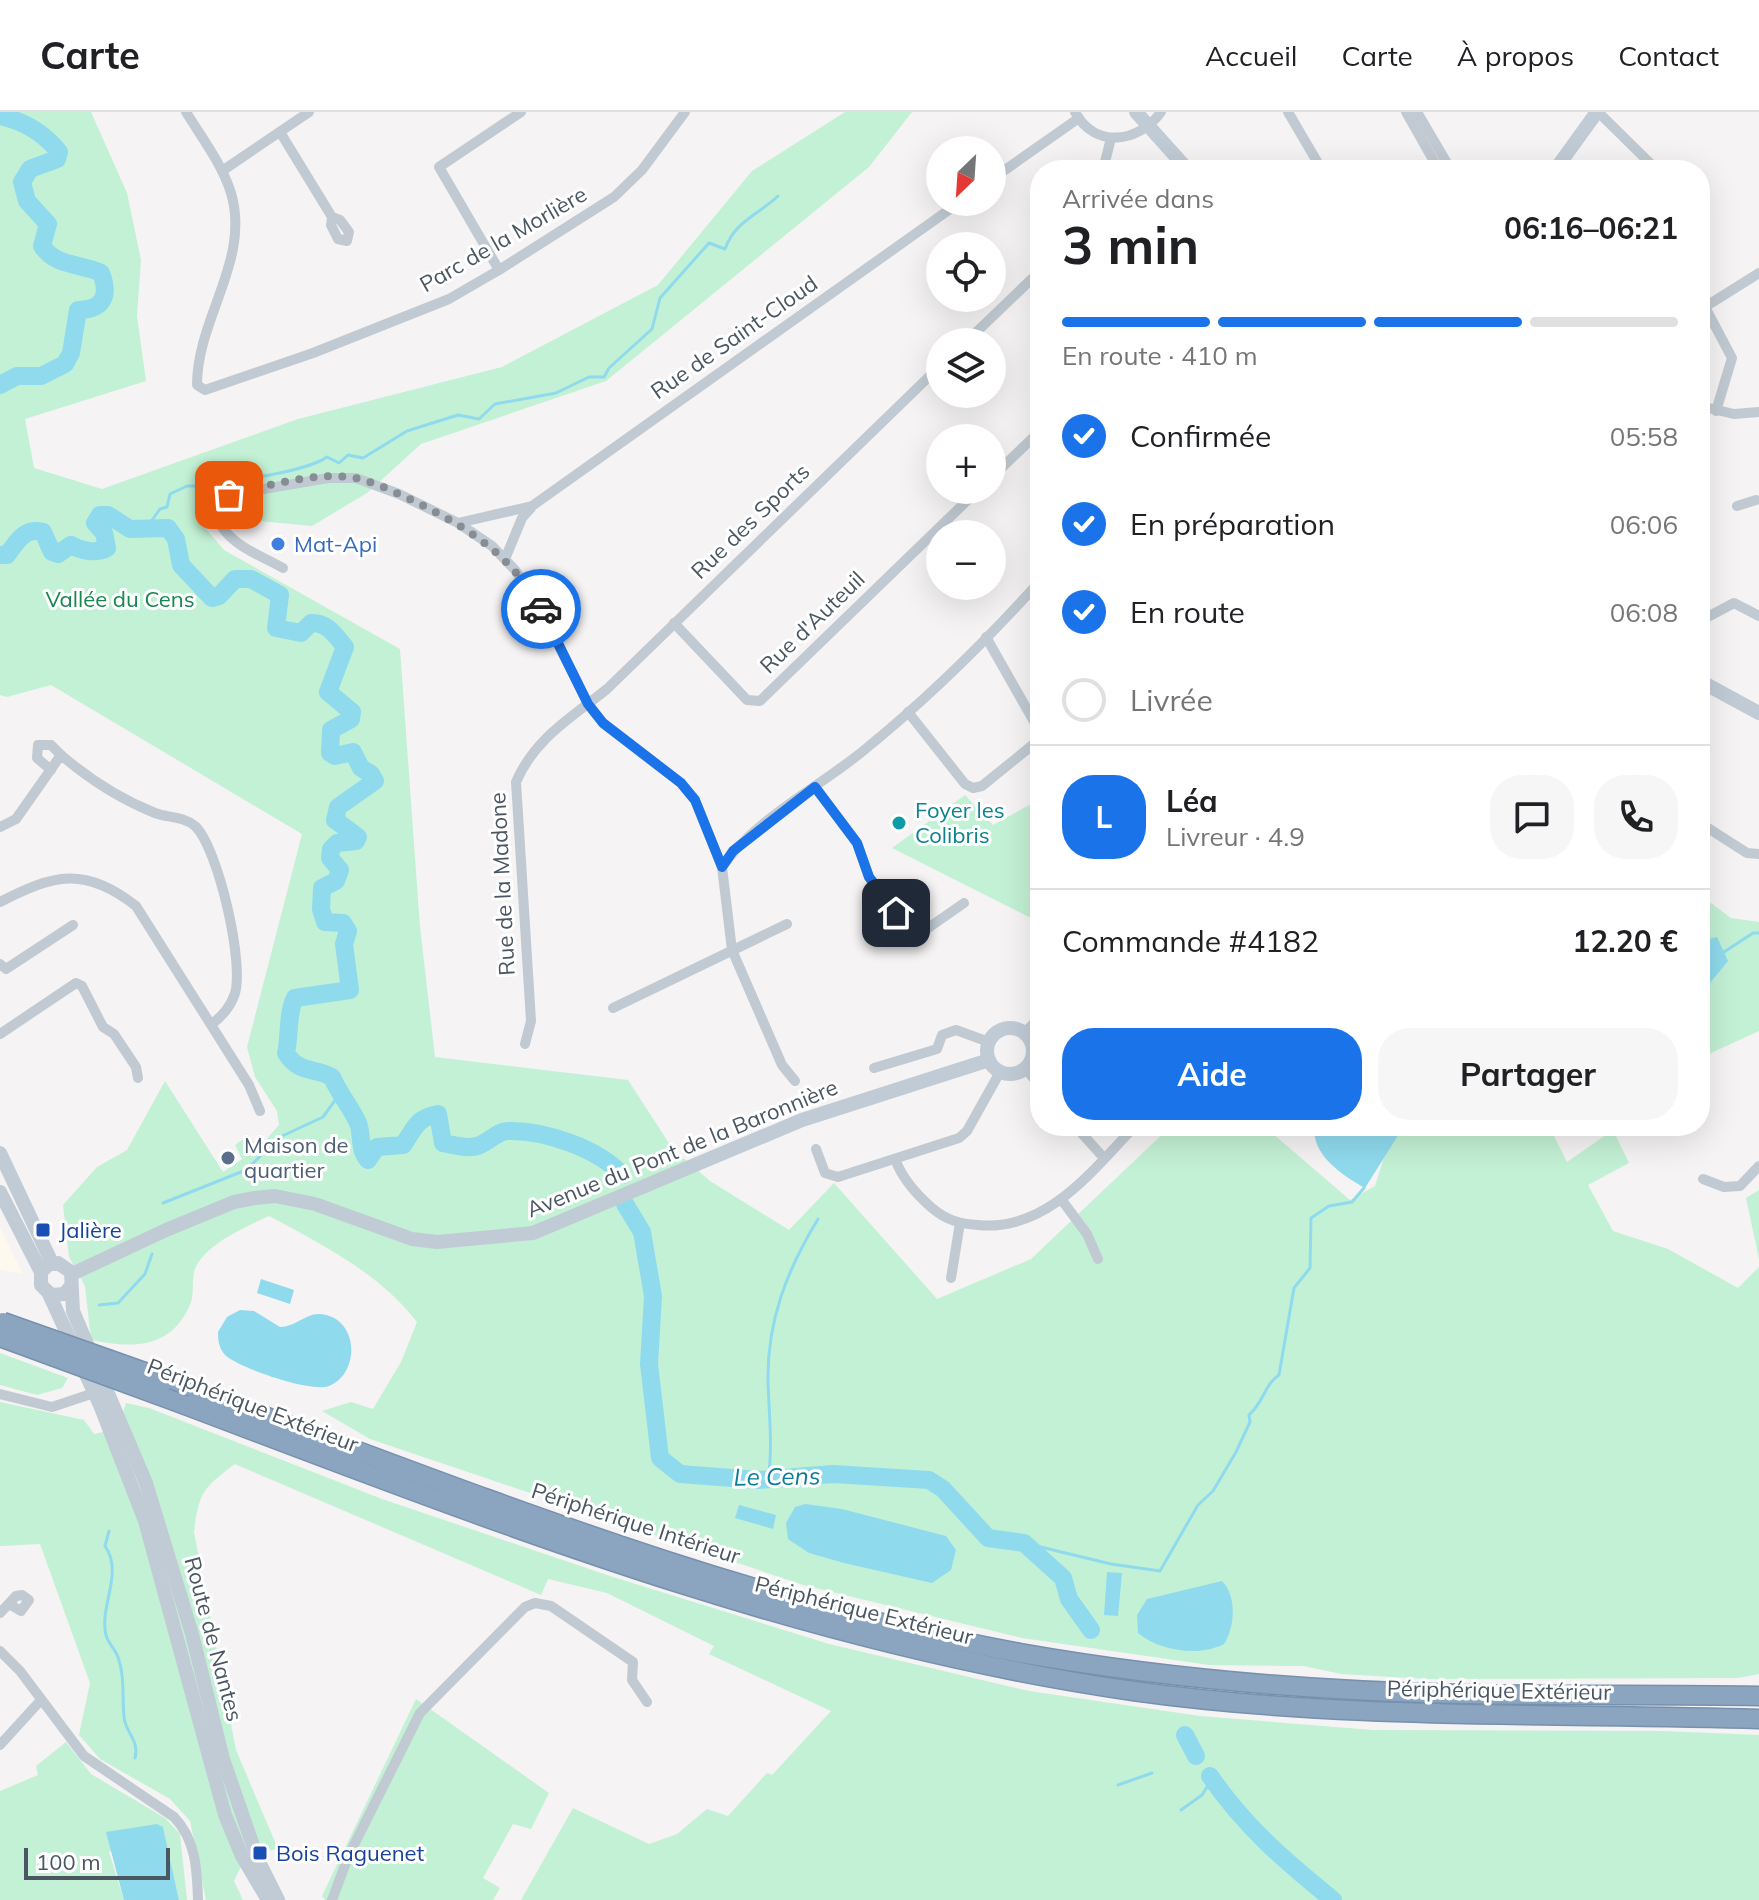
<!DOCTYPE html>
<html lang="fr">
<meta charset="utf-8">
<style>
body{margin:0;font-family:Mulish,sans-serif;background:#f6f6f6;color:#202124;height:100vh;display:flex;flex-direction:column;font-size:30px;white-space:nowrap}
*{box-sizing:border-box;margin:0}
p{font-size:26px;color:#757577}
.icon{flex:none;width:44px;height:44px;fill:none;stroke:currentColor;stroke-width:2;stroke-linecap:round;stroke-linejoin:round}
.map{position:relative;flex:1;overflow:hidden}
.sheet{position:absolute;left:1030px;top:48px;width:680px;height:976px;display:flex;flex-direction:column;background:#fff;border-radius:32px;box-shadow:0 8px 32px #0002}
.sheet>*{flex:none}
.needle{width:52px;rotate:205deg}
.tools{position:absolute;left:926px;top:24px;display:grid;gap:16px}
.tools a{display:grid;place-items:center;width:80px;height:80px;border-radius:50%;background:#fff;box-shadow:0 8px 32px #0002;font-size:40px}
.scale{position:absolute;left:24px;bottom:20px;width:146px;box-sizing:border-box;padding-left:8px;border:4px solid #4a5661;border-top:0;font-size:22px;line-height:28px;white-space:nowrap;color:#4a5661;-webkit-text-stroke:6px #fff;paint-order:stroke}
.pin{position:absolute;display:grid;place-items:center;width:68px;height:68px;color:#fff;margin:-34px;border-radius:16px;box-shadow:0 4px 12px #0006}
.courier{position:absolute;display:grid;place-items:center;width:80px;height:80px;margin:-40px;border:6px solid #1a73e8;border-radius:50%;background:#fff;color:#222;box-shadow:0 2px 10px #0007}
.overview em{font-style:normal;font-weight:700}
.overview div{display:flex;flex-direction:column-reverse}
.overview{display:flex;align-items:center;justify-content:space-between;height:136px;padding:0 32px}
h1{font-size:52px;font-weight:700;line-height:60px}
.bar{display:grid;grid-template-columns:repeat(4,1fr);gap:12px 8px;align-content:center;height:96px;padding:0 32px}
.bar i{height:10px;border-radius:6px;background:#e0e0e0}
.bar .current{background:#1a73e8}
.bar p{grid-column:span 4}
.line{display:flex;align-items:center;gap:20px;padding:0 32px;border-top:2px solid #e0e0e0}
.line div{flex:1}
.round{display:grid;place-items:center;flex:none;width:84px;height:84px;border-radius:32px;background:#f6f6f6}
ol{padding:0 32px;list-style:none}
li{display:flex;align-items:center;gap:24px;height:88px}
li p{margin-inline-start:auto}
li .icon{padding:8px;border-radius:50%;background:#1a73e8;color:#fff;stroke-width:4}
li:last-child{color:#757577}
li i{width:44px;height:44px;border:4px solid #e0e0e0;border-radius:50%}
.action{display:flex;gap:16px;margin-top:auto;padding:16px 32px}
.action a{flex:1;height:92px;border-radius:32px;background:#1a73e8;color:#fff;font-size:32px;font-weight:700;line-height:92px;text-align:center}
.action a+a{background:#f6f6f6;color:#202124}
header{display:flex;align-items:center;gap:48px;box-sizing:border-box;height:112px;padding:0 40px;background:#fff;border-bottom:2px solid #e0e0e0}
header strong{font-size:38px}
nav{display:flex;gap:44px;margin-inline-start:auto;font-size:28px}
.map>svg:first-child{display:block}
.commercial{fill:#fdf9ef}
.green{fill:#c3f1d5}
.water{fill:#90daee}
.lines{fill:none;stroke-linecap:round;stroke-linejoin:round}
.stream{stroke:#90daee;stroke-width:3}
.river{stroke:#90daee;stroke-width:18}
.highway-casing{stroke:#7690ad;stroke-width:21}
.street{stroke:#c1cad2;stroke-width:10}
.secondary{stroke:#c1cbd6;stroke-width:14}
.highway{stroke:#8ba5c1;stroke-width:18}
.highway-bridge-casing{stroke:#7690ad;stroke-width:21;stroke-linecap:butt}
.highway-bridge{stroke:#8ba5c1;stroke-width:18}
.done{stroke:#868d94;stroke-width:8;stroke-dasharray:0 14.4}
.route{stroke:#1a73e8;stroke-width:10}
.shop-dot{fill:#3f7fe0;stroke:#fff;stroke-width:3}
.culture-dot{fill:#0f9aa8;stroke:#fff;stroke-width:3}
.service-dot{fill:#5c6f8a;stroke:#fff;stroke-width:3}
.transit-dot{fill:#1a4fb4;stroke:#fff;stroke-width:3}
.labels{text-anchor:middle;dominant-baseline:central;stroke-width:6;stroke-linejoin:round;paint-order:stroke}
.street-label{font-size:22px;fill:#4a5661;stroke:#fff}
.shop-label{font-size:22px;fill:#366cbe;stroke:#fff;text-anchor:start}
.park-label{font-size:22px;fill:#17864f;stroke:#fff}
.culture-label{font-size:22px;fill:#0d838f;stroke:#fff;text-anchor:start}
.service-label{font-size:22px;fill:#4e5e75;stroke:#fff;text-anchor:start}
.transit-label{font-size:22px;fill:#164399;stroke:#fff;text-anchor:start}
.water-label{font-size:24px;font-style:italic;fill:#0c7c9b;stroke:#fff}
</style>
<header>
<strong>Carte</strong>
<nav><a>Accueil</a><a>Carte</a><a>À propos</a><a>Contact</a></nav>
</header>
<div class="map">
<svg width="1759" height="1788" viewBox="0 0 1759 1788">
<rect width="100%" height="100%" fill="#f5f3f3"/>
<polygon class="commercial" points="0,1115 23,1162 0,1158"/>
<g class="green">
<path d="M0,0H91L127,81L141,148L137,204L146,269L25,307L34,356L102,377L298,307L502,255L658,173L752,59L845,0H912L869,55L606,269L421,332L367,381L312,414L194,403L224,438L400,537L420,815L435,945L628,968L672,1036L710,1069L789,1118L834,1071L937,1187L1031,1147L1171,1014H1264L1350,1088L1375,1074L1386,1039L1406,1014H1549L1567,1050L1613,1018L1629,1051L1588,1073L1613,1119L1668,1137L1738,1176L1759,1155V1562L1738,1566L1426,1567L1341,1562L1304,1554L1209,1553L1022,1526L803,1473L370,1327L322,1299L351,1290L373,1297L401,1250L417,1210C380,1162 322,1132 269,1104C248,1114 205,1132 195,1157C191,1168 195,1182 190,1193C170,1238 132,1236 91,1228L85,1174L69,1145L63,1093L97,1055L127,1038L165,969L223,1060L242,1047L235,1033L242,1028L264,1030L279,1013L277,999L255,965L247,935L302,722L51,573L7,585L0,583Z"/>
<polygon points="965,683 993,713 1040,687 1040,801 1033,807 892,736"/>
<polygon points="1700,783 1731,806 1759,810 1759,919 1700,946"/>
<polygon points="1759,1078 1759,1147 1746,1086"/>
<polygon points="0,1241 68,1266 62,1276 37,1283 4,1274 0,1273"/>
<path d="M0,1290L84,1308L94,1322L118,1317L126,1291L149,1296L382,1387L613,1465L829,1532L1029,1579L1200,1604L1373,1618L1664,1619L1759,1623V1788H521L573,1696L649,1732L677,1722L707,1697L728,1704L767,1661L772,1663L831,1599L709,1542L714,1534L607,1481L548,1467L541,1483L235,1352C203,1376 199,1380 194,1420L236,1638L278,1737L247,1742L234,1769L243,1788H206L190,1709L170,1687L100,1647L79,1623L90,1571L40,1432L0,1434Z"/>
<polygon points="416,1587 549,1681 531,1717 513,1712 483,1766 500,1776 493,1788 325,1788 322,1784"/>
<polygon points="66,1630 91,1662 165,1706 180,1722 187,1788 179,1788 163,1715 109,1740 124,1788 0,1788 0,1679 38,1663 36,1654"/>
</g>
<g class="water">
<polygon points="1717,825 1728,849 1700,883 1700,829"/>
<path d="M1315,1014H1404L1365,1076C1343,1064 1310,1042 1315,1014Z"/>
<polygon points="261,1167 294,1178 290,1192 257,1181"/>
<path d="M240,1198L254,1199L280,1215C295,1215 306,1201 320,1202C359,1205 361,1261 329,1274C311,1281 239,1256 225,1243C219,1236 218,1229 218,1220L227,1205Z"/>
<polygon points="805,1392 842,1397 946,1424 956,1438 951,1458 932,1471 844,1451 809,1441 788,1427 786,1411 795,1395"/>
<polygon points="739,1393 776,1403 773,1417 735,1406"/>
<polygon points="1107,1460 1122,1461 1118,1504 1104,1503"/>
<path d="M1222,1469C1237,1484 1235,1515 1224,1532C1200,1545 1159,1539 1138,1521L1137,1503L1147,1487Z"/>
<polygon points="157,1712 163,1715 179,1788 124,1788 106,1720"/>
</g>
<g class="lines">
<g class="stream">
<path d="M148,414L160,397L167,395L170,382L187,374H200L209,366C231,373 309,358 327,345L339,351L348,343L363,346L407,319L458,303L479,307L495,292L556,281L589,265H604L609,256L652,217L660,186L709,131L725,137C735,109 758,103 778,84"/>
<polyline points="1724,840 1753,821 1759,821"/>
<polyline points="163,1091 246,1058 280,1025 323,1005 339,983"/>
<polyline points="99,1193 118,1191 145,1162 152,1142"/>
<path d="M768,1368C773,1336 769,1302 768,1269C767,1209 787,1158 818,1107"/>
<path d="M109,1419L105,1434C124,1461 99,1494 106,1523C108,1531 115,1537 118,1545C125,1565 122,1584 124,1605C125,1620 140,1629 135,1646"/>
<path d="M1024,1431L1111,1452L1160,1459L1198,1393L1213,1379L1236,1340L1250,1310L1249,1303C1264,1290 1264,1273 1279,1263L1294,1176L1310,1156L1311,1106L1329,1094L1352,1090L1364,1076"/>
<polyline points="1118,1673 1152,1661"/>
<polyline points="1181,1698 1202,1683 1212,1667"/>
</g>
<g class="river">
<path d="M0,4C24,9 43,20 59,40L57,47L30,57L22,70L27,89L48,112L42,134C56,155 81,151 101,161C110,184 103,198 78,198L71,241L65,252L41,264H17L0,273"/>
<path d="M0,443H7C17,430 24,415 43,420L52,440L58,442L71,433C81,439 96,442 107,436L104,421L95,411L100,403H108L130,417L168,416L176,427L181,453L212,486L219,484L235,467H251L280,483L276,516L301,521L311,511C327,510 335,523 345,535L328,580L352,600L351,607L331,618L330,641L335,644L353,640L361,656L371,662L375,669L338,695L335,708L358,725L356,729L337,731L331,737L330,746L340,758L336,769L322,776L321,797L325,810L343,811L348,819L344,832L350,878L295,886C287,901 290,924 286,941C299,962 314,955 332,965C339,982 351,995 358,1011C363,1024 358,1036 368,1048L377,1035L403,1033C415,1016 416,1006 438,1002L443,1031C455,1033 469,1038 480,1033C490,1029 498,1019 508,1019C543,1018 598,1036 622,1063"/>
<polyline points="625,1092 642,1120 653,1184 649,1252 660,1346 680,1362 758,1368 833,1362 929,1368 943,1377 988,1426 1024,1431 1063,1466 1069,1487 1091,1518"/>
<polyline points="1185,1623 1196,1644"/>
<path d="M1210,1664C1244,1714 1286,1750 1333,1788"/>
</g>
<g class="highway-casing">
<g id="highway">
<path d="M167,1268C446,1370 726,1487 1020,1541C1167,1567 1314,1579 1463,1582C1561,1584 1660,1582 1759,1584"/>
<path d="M185,1293C495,1410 803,1532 1133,1579C1341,1608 1550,1601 1759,1607"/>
</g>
</g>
<g class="street">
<path d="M186,0C202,26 222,52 231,81C251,148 197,206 197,273L205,278L313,241L449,187L499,158L614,85L642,58L685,0"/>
<path d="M1075,0C1095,38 1140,30 1161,0"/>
<polyline points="1288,0 1322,58"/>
<polyline points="1406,0 1439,58"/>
<polyline points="1417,0 1451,58"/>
<polyline points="1598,0 1657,58"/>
<polyline points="280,20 332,105 340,108 349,120 347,129 338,127 331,113 332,105"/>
<polyline points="1103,58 1111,26"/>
<polyline points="222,59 309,0"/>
<polyline points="992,67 1079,6"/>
<polyline points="1700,88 1702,86"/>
<polyline points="499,158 439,55 521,0"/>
<polyline points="1705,195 1732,246 1716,299"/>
<polyline points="1700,198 1759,161"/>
<polyline points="966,230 1040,159"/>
<polyline points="1700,294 1734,302 1759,300"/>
<polyline points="992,365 1040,319"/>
<polyline points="1737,394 1756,388"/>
<polyline points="458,411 532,394 960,90"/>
<polyline points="505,447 522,406 531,396"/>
<path d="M283,456C258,442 226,432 216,403L229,383L328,366H356L399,382L458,411L492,434L515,458L538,492L588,592L603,611L681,671L695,688L722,755"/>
<polyline points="1700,509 1734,491 1759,504"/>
<polyline points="674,511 747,588 760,589 978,378"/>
<polyline points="986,525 1040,620"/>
<polyline points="908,600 965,672 973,676 982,674 1040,627"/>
<polyline points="51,658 37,646 38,633 51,633 61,643"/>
<polyline points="815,675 857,731 869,765 909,819 921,821 964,791"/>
<polyline points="1700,711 1747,741 1759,742"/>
<path d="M0,715L16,707L61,643C89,667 120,687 155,701C168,706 183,704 195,714C218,735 246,856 234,884C230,895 221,905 212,912"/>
<path d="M0,790C54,762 85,754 136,794L249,973L260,999"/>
<polyline points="0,852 6,857 73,813"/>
<polyline points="613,896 787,812"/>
<polyline points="0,922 76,871 82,874 103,915 114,922 136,955 138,966"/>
<path d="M525,932L531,909L516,670C535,626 571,606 607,577L940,254"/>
<polyline points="874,956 937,937 942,923 956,918 989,930"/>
<polyline points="1026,957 1040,974"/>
<path d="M795,969L782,953L732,838L722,755C756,706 818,676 863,639C926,588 986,529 1040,469"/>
<polyline points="1075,1014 1104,1046"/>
<polyline points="816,1037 825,1061 838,1065 959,1026 967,1019 1000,960"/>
<path d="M895,1047C902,1066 917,1083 932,1096C946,1108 960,1112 978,1113C1047,1120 1093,1058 1135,1014"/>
<polyline points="1703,1067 1724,1075 1740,1074 1759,1054"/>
<polyline points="1061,1087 1087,1122 1098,1147"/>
<polyline points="951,1166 960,1111"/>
<polyline points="0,1282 52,1295 94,1281"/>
<polyline points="0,1501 16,1484 22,1483 29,1488 21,1499 9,1492"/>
<path d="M0,1539L20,1559L84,1644L174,1705C196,1728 197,1757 198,1788"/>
<polyline points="0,1633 41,1588"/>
<polyline points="332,1788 348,1745 420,1601 525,1495 535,1491 551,1494 633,1550 632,1568 647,1590"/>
</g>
<g class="secondary">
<polyline points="1136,0 1188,58"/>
<polyline points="1555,58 1597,0"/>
<polyline points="1700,569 1759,601"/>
<circle cx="1010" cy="939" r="23"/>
<polyline points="1026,922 1040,908"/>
<polyline points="0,1041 52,1151"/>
<polyline points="0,1080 41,1160"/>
<polyline points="72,1162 166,1118 234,1090 255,1086 275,1084 315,1092 412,1127 437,1130 533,1121 802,1008 989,948"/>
<polyline points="71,1174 64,1182 51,1183 41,1173 41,1160 48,1153 58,1151 71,1160 73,1199 146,1371 192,1522 223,1647 258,1748 278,1788"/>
<polyline points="49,1182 100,1293 145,1409 225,1703 242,1744 268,1788"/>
</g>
<use href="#highway" class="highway"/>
<g class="highway-bridge-casing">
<g id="highway-bridge">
<polyline points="3,1210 167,1268"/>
<polyline points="0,1225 185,1293"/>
</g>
</g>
<use href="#highway-bridge" class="highway-bridge"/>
</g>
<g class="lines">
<path class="done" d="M229,383C267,374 317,359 356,366C377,371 399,382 418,391C470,417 512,444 541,497"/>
<polyline class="route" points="541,497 588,592 603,611 681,671 695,688 722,755 733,739 815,675 857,731 869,765 896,801"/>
</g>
<circle class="shop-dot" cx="278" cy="432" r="8"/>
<circle class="culture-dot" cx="899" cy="711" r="8"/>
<circle class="service-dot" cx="228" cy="1046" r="8"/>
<g class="transit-dot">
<rect x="35" y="1110" width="16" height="16" rx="4"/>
<rect x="252" y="1733" width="16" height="16" rx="4"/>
</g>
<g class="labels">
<g class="street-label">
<text transform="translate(503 127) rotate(-30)">Parc de la Morlière</text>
<text transform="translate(734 225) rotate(-35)">Rue de Saint-Cloud</text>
<text transform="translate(750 409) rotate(-44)">Rue des Sports</text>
<text transform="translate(812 510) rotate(-44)">Rue d'Auteuil</text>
<text transform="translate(502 772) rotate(-93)">Rue de la Madone</text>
<text transform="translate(682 1036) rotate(-22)">Avenue du Pont de la Baronnière</text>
<text transform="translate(253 1293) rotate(21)">Périphérique Extérieur</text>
<text transform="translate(636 1411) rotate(18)">Périphérique Intérieur</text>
<text transform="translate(864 1498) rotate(14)">Périphérique Extérieur</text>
<text transform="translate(214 1527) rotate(75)">Route de Nantes</text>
<text transform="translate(1499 1578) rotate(1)">Périphérique Extérieur</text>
</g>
<g class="shop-label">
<text x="294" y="432">Mat-Api</text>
</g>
<g class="park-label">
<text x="120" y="487">Vallée du Cens</text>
</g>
<g class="culture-label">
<text x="915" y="698">Foyer les<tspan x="915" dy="25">Colibris</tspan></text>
</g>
<g class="service-label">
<text x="244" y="1033">Maison de<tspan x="244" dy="25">quartier</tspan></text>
</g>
<g class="transit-label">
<text x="59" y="1118">Jalière</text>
<text x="276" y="1741">Bois Raguenet</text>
</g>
<g class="water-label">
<text transform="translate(777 1364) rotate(-1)">Le Cens</text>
</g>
</g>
</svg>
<div class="tools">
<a><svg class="needle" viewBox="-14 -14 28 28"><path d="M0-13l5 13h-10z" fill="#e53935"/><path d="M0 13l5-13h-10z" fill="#757577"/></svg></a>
<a><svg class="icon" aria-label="locate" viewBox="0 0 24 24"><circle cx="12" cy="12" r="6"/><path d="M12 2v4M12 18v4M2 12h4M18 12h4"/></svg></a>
<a><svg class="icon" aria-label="layers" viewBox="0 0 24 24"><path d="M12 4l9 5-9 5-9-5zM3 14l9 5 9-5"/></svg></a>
<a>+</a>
<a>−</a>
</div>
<div class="scale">100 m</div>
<div class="pin" style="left:229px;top:383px;background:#ea580c"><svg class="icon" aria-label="bag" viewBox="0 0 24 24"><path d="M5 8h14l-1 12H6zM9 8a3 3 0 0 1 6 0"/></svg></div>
<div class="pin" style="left:896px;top:801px;background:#1f2937"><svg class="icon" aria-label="home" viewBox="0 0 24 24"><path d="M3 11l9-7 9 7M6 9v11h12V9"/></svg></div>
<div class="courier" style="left:541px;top:497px"><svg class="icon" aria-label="car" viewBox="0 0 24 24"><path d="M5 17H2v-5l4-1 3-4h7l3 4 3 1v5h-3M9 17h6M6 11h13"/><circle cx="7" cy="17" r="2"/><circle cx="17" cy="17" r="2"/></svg></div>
<section class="sheet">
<div class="overview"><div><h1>3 min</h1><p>Arrivée dans</p></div><em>06:16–06:21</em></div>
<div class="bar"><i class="current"></i><i class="current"></i><i class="current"></i><i></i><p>En route · 410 m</p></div>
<ol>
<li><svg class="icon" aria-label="check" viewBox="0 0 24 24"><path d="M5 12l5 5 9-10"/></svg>Confirmée<p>05:58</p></li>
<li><svg class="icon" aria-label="check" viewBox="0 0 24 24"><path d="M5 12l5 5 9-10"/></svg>En préparation<p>06:06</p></li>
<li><svg class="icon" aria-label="check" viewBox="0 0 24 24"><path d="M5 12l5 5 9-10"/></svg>En route<p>06:08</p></li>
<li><i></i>Livrée</li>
</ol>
<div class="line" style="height:144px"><b class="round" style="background:#1a73e8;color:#fff">L</b><div><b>Léa</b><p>Livreur · 4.9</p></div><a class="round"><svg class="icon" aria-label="chat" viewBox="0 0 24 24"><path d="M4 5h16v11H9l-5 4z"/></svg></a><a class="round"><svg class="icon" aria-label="phone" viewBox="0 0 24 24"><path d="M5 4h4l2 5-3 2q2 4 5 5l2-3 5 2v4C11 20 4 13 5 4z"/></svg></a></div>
<div class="line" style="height:104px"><div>Commande #4182</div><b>12.20 €</b></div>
<div class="action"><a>Aide</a><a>Partager</a></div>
</section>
</div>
